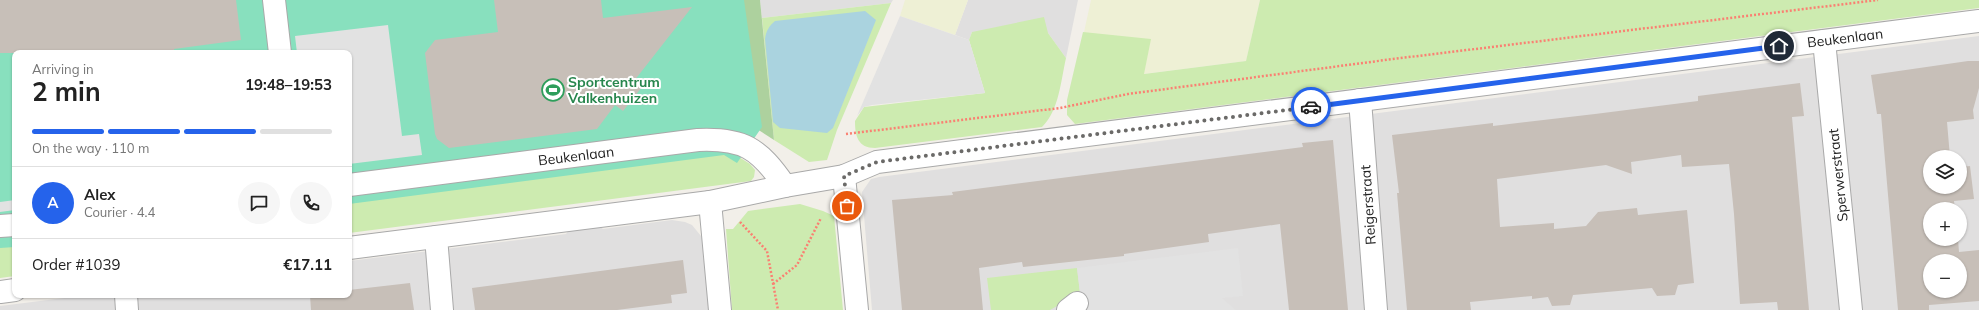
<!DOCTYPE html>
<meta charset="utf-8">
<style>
body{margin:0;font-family:Mulish,sans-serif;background:#f6f6f6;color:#222;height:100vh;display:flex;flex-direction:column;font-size:15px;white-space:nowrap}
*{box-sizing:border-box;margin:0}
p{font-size:13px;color:#767676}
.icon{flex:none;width:22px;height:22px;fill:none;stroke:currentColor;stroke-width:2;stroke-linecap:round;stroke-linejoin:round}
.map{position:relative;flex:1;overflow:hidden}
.sheet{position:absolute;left:12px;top:50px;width:340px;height:248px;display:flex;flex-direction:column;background:#fff;border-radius:8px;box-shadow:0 1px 3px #0004}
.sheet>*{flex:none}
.buttons{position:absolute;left:1923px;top:150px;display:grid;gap:8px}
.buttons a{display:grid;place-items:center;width:44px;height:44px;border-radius:50%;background:#fff;box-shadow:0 1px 3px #0004;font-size:20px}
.pin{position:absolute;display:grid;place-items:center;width:34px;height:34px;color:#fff;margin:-17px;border:2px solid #fff;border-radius:50%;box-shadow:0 1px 4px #0007}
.courier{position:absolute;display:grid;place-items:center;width:40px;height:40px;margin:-20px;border:3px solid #2563eb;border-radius:50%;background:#fff;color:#222;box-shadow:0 1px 5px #0007}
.summary em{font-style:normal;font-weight:700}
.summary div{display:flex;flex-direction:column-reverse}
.summary{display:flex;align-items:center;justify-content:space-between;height:68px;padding:0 20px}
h1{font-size:26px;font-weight:700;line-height:30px}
.bar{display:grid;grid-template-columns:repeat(4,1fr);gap:6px 4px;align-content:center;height:48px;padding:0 20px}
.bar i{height:5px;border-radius:3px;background:#e0e0e0}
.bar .active{background:#2563eb}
.bar p{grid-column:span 4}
.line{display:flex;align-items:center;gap:10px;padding:0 20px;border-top:1px solid #e0e0e0}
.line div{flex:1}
.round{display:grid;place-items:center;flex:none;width:42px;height:42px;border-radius:21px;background:#f6f6f6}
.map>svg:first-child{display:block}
.residential{fill:#e0dfdf;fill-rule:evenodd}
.farmland{fill:#eef0d5}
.grass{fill:#cdebb0}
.forest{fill:#add19e}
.pitch{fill:#88e0be}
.parking{fill:#e2e2e2}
.water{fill:#aad3df}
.building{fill:#c7bfb8;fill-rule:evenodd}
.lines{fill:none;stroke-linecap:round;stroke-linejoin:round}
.minor-casing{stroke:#a9a9a9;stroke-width:24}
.path{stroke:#fa8072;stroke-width:2.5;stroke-dasharray:2 2;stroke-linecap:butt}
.minor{stroke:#fff;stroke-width:22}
.done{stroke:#6b6a68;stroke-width:4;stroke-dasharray:0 7.2}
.route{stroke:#2563eb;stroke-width:5}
.labels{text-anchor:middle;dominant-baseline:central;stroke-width:4;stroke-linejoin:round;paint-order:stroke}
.street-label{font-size:14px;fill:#222;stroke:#fff}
.leisure-label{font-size:14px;font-weight:bold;fill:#27864d;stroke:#fff;text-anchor:start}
</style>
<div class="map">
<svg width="1979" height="310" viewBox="0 0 1979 310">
<rect width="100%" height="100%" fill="#f2efe9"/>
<g class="residential">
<polygon points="760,0 893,0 891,3 762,18"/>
<polygon points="968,0 1078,0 1066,58 1048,33 972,32 969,40 955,35"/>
<path d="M1979,36V310H872L862,192L871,179L879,177ZM1930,157H1960V187H1930ZM1930,209H1960V239H1930ZM1930,261H1960V291H1930Z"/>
<polygon points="672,220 685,222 692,225 701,236 704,244 709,310 0,310 0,306 88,295 349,295 349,261 566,234 573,225 594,222 603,229"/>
</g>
<g class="farmland">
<polygon points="905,0 968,0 955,35 900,16"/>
<polygon points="1091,0 1260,0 1246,61 1143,74 1084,32"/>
</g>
<g class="grass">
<polygon points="1260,0 1979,0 1979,8 1075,124 1067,115 1067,100 1083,32 1151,39 1144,74 1246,61"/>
<polygon points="891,3 837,130 827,160 809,162 774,140 762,18"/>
<path d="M1044,17L1048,33L1066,58C1061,80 1059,111 1042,127L875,148C858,148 855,136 855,121L864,107L985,93L969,40L972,32Z"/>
<polygon points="720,145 750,164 755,170 754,177 751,181 349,233 349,199"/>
<polygon points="800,204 823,211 834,216 843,310 732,310 726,229 733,229 748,211"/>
<polygon points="15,239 15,276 0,278 0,240"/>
<polygon points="1077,268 1080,293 1050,310 991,310 987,278"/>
</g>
<polygon class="forest" points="730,0 760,0 774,140 754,127"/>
<polygon class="pitch" points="0,0 744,0 762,127 737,163 724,155 349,204 349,53 15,53 15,247 0,248"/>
<g class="parking">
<polygon points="900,16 969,40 985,93 872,105 864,107 857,116"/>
<polygon points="388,25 402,136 419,134 422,155 349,164 349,53 297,53 295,36"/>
<polygon points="15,200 15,210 0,212 0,202"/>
<polygon points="1238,248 1243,296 1222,298 1236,310 1082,310 1077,268"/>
</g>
<path class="water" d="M865,11L876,20L833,128L827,133L780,128L773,122L765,39C766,31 769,26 775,21Z"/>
<g class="building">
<polygon points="0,0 236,0 241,40 174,49 175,53 0,53"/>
<polygon points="494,0 601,0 603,18 692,7 634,81 642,87 623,111 615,105 597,129 449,148 437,139 435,134 425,53 435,40 498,32"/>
<path d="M1968,61H1979V88L1973,110L1974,119L1947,122L1950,157H1930V187H1960V167L1970,166L1974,199L1954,201L1955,209H1930V239H1958L1959,252L1979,250V301L1929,305V310H1898L1881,114H1877L1871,75ZM1930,261H1960V291H1930Z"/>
<polygon points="1800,83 1804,116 1792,117 1809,310 1778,310 1777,302 1740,304 1734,214 1729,164 1682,167 1681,155 1631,162 1632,174 1606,165 1497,179 1500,227 1554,223 1554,229 1586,226 1598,212 1637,208 1638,215 1687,210 1694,283 1678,285 1675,295 1657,296 1652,288 1573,295 1570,305 1552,306 1548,297 1532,299 1532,296 1470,302 1471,310 1407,310 1397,193 1399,193 1392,135 1493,123 1493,126 1595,114 1698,101 1698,96"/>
<polygon points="1333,140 1348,310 1289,310 1280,224 1208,234 1209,242 1124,254 1124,256 1023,267 1022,262 979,268 983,310 902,310 892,200 953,195 952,192 1303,147 1302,143"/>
<polygon points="683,260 687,293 671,295 672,303 617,310 475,310 472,288"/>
<polygon points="410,283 414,310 311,310 310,295 349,295 349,290"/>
</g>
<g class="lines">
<g class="minor-casing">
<g id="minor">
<polyline points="274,0 280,53"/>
<polyline points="1824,41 1851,310"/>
<polyline points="1360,100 1376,310"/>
<polyline points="844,176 857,310"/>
<path d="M349,185L698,140C743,138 759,148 785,186"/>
<polyline points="710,202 720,310"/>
<polyline points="0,226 15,225"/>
<polyline points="436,237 442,310"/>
<polyline points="349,248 710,202 785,186 844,176 877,162 1979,21"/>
<polyline points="0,292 15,290"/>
<polyline points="126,295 127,310"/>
<polyline points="1068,310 1077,303"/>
</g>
</g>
<g class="path">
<polyline points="846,134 1060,108 1128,94 1393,59 1878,0"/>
<polyline points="740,222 767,251 778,310"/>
<polyline points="773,284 797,265 821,218"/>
</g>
<use href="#minor" class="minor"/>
</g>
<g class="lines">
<polyline class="done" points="847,206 844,176 877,162 1311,107"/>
<polyline class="route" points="1311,107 1779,46"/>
</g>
<defs>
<g id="stadium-ring" transform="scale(1.15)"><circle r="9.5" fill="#fff" stroke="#2e9e5b" stroke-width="1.5"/><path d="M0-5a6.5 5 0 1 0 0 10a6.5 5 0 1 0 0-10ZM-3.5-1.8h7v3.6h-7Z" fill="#2e9e5b"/></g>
</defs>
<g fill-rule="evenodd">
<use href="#stadium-ring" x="553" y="90"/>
</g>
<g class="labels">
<g class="street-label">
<text transform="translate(1845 38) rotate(-7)">Beukenlaan</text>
<text transform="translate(576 156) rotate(-7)">Beukenlaan</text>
<text transform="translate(1838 175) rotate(-96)">Sperwerstraat</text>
<text transform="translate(1368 205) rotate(-94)">Reigerstraat</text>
</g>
<g class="leisure-label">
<text x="568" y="82">Sportcentrum<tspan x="568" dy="16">Valkenhuizen</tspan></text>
</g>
</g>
</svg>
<div class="buttons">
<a><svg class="icon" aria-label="layers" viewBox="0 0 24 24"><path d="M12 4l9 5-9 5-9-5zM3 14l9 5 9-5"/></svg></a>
<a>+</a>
<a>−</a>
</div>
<div class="pin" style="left:847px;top:206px;background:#ea580c"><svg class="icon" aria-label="bag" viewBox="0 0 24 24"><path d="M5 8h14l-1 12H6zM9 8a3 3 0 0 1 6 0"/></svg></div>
<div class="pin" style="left:1779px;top:46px;background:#1f2937"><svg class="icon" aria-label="home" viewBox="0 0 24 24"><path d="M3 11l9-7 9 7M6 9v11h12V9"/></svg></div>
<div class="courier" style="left:1311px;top:107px"><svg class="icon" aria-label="car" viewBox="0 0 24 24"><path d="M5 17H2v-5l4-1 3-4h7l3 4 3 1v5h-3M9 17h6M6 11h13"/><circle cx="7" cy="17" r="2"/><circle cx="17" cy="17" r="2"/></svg></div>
<section class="sheet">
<div class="summary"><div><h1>2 min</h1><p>Arriving in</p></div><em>19:48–19:53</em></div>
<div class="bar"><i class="active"></i><i class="active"></i><i class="active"></i><i></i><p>On the way · 110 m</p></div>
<div class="line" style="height:72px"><b class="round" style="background:#2563eb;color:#fff">A</b><div><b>Alex</b><p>Courier · 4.4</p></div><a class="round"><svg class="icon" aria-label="chat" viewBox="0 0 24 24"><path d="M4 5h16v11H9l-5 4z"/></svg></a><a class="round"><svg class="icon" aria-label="phone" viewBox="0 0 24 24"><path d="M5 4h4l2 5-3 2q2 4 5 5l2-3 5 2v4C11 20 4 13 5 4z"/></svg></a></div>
<div class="line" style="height:52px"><div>Order #1039</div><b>€17.11</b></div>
</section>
</div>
